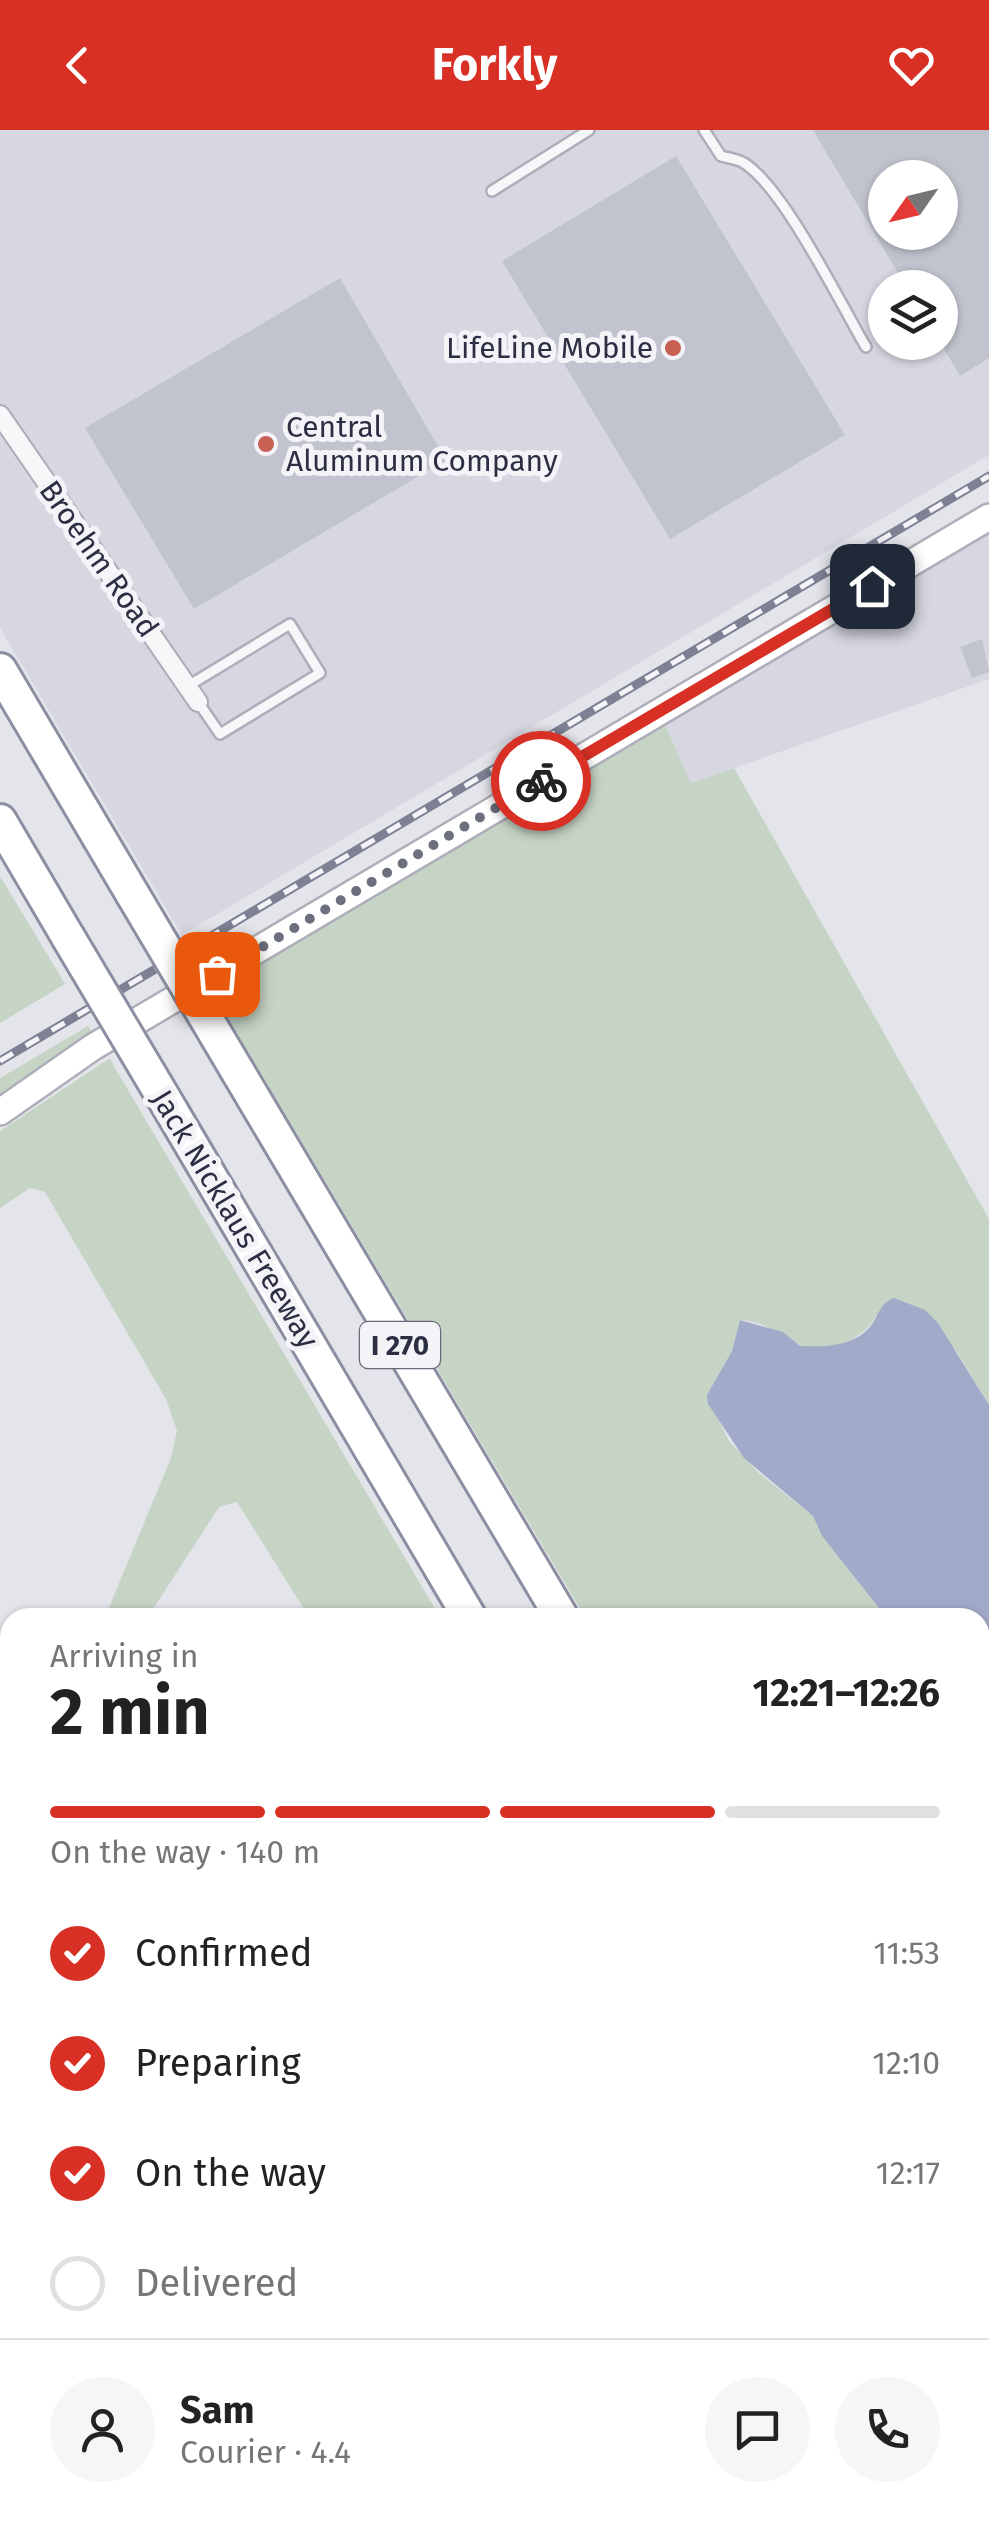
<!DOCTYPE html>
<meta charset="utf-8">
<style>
body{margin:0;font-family:"Fira Sans",sans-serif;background:#f6f6f6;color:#222;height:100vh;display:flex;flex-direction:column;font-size:38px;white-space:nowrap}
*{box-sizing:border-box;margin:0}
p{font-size:32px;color:#767676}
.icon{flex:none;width:55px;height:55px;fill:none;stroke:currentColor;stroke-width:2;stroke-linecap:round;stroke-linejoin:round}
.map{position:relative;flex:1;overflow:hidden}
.drawer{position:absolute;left:0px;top:1478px;width:990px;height:932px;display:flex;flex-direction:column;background:#fff;border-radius:30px 30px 0 0;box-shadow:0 2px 8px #0004}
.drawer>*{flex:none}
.needle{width:65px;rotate:236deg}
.fabs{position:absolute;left:868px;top:30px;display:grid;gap:20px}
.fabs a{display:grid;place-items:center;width:90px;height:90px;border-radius:50%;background:#fff;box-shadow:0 2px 8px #0004;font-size:50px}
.pin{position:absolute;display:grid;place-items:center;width:85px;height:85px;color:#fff;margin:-42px;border-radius:20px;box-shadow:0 5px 15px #0006}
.courier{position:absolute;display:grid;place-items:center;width:100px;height:100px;margin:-50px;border:8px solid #d93025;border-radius:50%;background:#fff;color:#222;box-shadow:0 2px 12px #0007}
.head em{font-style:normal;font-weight:700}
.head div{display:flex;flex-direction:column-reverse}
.head{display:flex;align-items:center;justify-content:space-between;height:170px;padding:0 50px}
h1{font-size:65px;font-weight:700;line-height:75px}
.bar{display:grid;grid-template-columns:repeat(4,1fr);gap:15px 10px;align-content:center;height:120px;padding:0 50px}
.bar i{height:12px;border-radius:8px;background:#e0e0e0}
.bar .active{background:#d93025}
.bar p{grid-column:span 4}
.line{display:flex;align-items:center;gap:25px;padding:0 50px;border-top:2px solid #e0e0e0}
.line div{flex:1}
.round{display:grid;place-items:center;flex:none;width:105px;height:105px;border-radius:52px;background:#f6f6f6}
ol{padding:0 50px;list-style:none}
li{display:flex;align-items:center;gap:30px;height:110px}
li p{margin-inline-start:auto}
li .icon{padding:10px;border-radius:50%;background:#d93025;color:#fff;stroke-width:4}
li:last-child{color:#767676}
li i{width:55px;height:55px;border:5px solid #e0e0e0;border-radius:50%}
header{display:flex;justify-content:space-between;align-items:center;height:130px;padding:0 50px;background:#d93025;color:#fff;font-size:45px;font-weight:700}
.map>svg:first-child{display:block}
.built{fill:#d6d7e0;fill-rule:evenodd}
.green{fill:#c6d4c6}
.water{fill:#a1aac8}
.building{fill:#c1c3ce;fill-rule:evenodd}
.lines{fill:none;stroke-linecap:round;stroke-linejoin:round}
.lane-casing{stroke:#adaeb9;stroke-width:14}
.street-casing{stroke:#adaeb9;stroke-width:22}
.secondary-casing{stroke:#adaeb9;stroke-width:30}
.highway-casing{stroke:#8c8fa1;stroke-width:38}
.lane{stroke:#f7f7f9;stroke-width:9}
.street{stroke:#f7f7f9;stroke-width:18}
.secondary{stroke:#fff;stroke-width:25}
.highway{stroke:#fff;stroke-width:32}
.rail-casing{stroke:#7e8194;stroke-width:9}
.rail{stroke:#f4f4f8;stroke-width:5;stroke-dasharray:15;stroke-linecap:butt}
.highway-bridge-casing{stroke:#8c8fa1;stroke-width:38;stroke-linecap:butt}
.highway-bridge{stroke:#fff;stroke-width:32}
.done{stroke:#6c6f7e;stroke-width:10;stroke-dasharray:0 18}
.route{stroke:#d93025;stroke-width:12}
.poi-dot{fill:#c75f52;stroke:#f4f4f8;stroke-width:4}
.labels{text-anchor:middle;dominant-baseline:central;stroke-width:10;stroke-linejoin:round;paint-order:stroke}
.shield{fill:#f4f4f8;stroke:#686a79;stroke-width:2.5}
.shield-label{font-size:28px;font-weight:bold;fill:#2c2f43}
.poi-label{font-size:30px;fill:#2c2f43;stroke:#f4f4f8;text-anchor:end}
.street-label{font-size:30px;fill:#2c2f43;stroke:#f4f4f8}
</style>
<header><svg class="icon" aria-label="back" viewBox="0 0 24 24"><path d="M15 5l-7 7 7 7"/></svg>Forkly<svg class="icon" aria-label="heart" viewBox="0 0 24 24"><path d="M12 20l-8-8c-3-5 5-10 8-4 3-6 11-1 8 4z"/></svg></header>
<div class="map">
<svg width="989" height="2408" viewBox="0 0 989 2408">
<rect width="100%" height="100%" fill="#e4e5eb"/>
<g class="built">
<path d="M0,0H989V325L182,805L0,498ZM885,48H940V102H885ZM885,158H940V212H885Z"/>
<polygon points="989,400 989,549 691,653 664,592"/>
</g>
<g class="green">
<path d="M664,592L691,653L734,638L989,1089V1275L955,1219L876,1186C864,1210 824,1227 799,1215C778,1205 765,1191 740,1190L732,1221L707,1265L729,1311L759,1343L813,1386L822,1406L886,1487H585L212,861Z"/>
<polygon points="0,746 65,854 0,893"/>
<polygon points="88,896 93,904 0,968 0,948"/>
<polygon points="110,928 115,938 440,1487 309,1487 237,1372 219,1377 148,1487 105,1487 171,1328 177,1301 166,1269 45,1062 30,1058 0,1078 0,1001"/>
<polygon points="980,1560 989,1560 989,2168 980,2153"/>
<polygon points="858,2400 980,2400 984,2408 862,2408"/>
</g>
<path class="water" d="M894,1168L925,1180L938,1193L989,1275V1560H980V1488L886,1487L822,1406L813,1386L744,1328L708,1274L707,1265L732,1221L740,1190L783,1202L800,1216C824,1217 851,1217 869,1198C879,1187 879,1173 894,1168Z"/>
<g class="building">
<path d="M813,0H989V228L960,246L940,212V158H907ZM885,48H940V102H885Z"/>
<polygon points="676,26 845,305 670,409 502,131"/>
<polygon points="340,148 446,330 194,479 85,298"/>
<polygon points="982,509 989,542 972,548 960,517"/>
</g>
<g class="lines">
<g class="lane-casing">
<g id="lane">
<path d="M704,0L721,26C728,28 738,29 744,33C784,58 840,173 866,217"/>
<polyline points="492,61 589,0"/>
<polyline points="188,556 290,494 320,543 220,604 198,572"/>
</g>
</g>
<g class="street-casing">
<polyline id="street" points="0,285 198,572"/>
</g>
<g class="secondary-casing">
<g id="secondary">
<polyline points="0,982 93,917 989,387"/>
<polyline points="0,2405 2,2408"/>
</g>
</g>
<g class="highway-casing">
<g id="highway">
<polyline points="0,540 133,765"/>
<polyline points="0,691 68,807"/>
<polyline points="238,942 562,1488"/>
<polyline points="172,982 470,1488"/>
<polyline points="980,2194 989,2210"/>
<polyline points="980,2348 989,2363"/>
</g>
</g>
<use href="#lane" class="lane"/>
<use href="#street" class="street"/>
<use href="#secondary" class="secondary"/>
<use href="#highway" class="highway"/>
<g class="rail-casing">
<polyline id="rail" points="0,931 989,346"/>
</g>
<use href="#rail" class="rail"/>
<g class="highway-bridge-casing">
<g id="highway-bridge">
<polyline points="133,765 238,942"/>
<polyline points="68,807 172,982"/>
</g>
</g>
<use href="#highway-bridge" class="highway-bridge"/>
</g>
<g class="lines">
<polyline class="done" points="217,844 541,651"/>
<polyline class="route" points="541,651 872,456"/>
</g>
<g class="poi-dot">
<circle cx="673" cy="218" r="10"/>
<circle cx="266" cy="314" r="10"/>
</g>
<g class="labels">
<rect class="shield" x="360" y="1192" width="80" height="46" rx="8"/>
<g class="shield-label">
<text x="400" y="1215">I 270</text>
</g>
<g class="poi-label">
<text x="653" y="218">LifeLine Mobile</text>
<text x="286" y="297" text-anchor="start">Central<tspan x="286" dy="34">Aluminum Company</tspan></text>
</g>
<g class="street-label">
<text transform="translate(99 429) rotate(55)">Broehm Road</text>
<text transform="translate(235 1089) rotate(59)">Jack Nicklaus Freeway</text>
</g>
</g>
</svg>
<div class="fabs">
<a><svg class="needle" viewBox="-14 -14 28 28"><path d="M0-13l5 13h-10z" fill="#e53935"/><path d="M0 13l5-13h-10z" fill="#767676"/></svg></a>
<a><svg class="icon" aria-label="layers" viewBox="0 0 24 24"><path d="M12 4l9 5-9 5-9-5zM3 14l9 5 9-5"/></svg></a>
</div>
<div class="pin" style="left:217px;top:844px;background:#ea580c"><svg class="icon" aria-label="bag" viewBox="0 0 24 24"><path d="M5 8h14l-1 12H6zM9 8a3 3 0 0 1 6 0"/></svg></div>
<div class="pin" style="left:872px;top:456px;background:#1f2937"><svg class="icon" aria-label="home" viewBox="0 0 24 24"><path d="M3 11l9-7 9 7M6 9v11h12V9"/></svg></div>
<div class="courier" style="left:541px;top:651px"><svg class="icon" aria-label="bike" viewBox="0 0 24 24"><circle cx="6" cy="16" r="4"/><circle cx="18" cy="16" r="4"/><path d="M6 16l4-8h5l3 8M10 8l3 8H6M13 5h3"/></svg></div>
<section class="drawer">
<div class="head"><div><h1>2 min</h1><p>Arriving in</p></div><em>12:21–12:26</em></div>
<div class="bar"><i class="active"></i><i class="active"></i><i class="active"></i><i></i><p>On the way · 140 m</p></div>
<ol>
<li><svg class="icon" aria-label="check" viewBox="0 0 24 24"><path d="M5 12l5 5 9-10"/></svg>Confirmed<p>11:53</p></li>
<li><svg class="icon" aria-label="check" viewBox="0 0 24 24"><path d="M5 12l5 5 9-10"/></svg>Preparing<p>12:10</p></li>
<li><svg class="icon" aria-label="check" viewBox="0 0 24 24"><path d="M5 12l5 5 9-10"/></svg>On the way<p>12:17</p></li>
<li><i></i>Delivered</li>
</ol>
<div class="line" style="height:180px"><a class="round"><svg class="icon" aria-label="person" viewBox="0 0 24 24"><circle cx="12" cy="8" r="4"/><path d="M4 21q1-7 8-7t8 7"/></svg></a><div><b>Sam</b><p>Courier · 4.4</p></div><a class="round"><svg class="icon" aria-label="chat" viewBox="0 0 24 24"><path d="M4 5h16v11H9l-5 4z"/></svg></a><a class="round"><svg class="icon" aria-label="phone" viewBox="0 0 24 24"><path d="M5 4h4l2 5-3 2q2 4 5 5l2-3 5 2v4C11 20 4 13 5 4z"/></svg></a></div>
</section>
</div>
